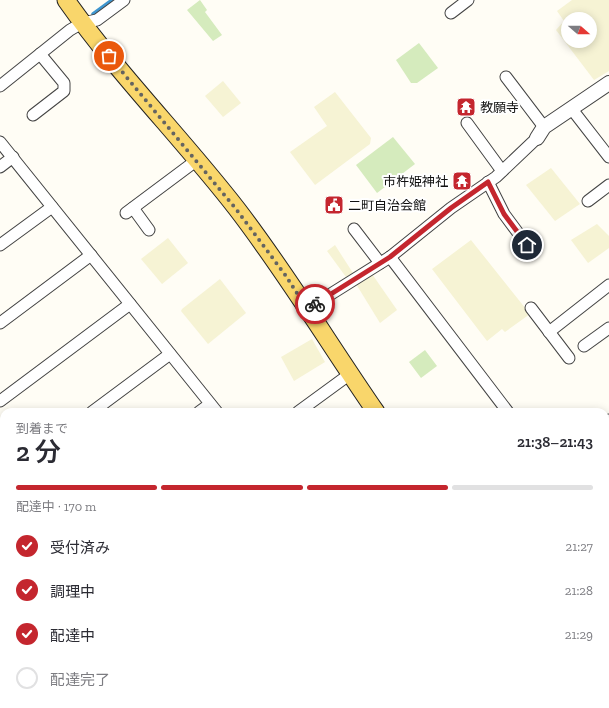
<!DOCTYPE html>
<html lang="ja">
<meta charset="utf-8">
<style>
body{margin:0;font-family:"Zilla Slab","Noto Sans JP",serif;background:#f2f2f3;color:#2b2b33;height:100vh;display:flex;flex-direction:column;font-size:15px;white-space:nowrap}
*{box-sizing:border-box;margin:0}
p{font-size:13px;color:#7c7c81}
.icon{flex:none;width:22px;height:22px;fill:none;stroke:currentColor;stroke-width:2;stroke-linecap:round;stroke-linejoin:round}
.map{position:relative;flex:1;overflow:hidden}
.side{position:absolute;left:0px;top:408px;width:609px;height:300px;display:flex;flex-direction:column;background:#fff;border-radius:12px 12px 0 0;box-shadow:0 2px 10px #0003}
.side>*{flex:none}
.needle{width:26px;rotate:110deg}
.tools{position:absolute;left:561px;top:12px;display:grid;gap:8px}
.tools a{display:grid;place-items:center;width:36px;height:36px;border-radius:50%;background:#fff;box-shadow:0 2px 10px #0003;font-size:20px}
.pin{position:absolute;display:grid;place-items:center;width:34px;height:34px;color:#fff;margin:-17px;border:2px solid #fff;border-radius:50%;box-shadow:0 1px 4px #0007}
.courier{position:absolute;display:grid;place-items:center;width:40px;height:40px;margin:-20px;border:3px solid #c4262e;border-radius:50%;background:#fff;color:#222;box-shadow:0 1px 5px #0007}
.summary em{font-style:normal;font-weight:600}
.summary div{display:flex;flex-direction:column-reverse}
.summary{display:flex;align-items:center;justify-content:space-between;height:68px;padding:0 16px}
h1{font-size:26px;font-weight:600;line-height:30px}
.bar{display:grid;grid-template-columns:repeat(4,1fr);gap:6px 4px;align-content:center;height:48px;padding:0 16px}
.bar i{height:5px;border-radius:3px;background:#e1e1e2}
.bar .on{background:#c4262e}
.bar p{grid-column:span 4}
ol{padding:0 16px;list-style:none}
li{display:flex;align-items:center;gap:12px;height:44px}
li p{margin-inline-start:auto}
li .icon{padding:4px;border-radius:50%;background:#c4262e;color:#fff;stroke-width:4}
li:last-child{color:#7c7c81}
li i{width:22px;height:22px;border:2px solid #e1e1e2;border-radius:50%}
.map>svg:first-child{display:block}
.farmland{fill:#f6f3d4;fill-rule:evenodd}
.green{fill:#d5ebbd}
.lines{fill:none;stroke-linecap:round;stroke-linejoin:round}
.stream{stroke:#3f96cf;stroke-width:3.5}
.minor-casing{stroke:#444;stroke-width:13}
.tertiary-casing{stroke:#444;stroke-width:16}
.primary-casing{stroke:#222;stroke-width:19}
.minor{stroke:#fff;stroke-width:11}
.tertiary{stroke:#fff;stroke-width:14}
.primary{stroke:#f9d66b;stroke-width:17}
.done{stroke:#646461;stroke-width:4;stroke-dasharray:0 7.2}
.route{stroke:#c4262e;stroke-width:5}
.labels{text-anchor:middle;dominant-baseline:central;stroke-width:4;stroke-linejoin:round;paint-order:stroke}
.poi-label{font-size:13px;fill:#111;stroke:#fff;text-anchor:start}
</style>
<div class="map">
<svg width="609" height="708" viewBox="0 0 609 708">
<rect width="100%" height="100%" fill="#fffdf5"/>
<g class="farmland">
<path d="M572,0H609V71L594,80L556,30L564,21L557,11ZM568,19H590V41H568Z"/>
<polygon points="223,81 241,103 223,117 205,96"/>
<polygon points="335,92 371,138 370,144 315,185 290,152 327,126 314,107"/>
<polygon points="551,168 580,204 555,221 526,185"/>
<polygon points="597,224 609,236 609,248 588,263 571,240"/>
<polygon points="168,238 188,263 162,284 141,259"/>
<polygon points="471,240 530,314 505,332 502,329 487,341 432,269"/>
<polygon points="335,245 353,273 346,277 327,251"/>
<polygon points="372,274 397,310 380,323 356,284"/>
<polygon points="220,279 246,313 208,344 181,311 182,309"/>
<polygon points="312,339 325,362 294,381 281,357"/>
</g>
<g class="green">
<polygon points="200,0 207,10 205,12 222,35 213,41 187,10"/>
<polygon points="419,43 438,68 417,83 411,83 396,60"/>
<polygon points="393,137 415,164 377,193 356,165"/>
<polygon points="425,350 437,366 421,378 409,362"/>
<polygon points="402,704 487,704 482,708 397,708"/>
</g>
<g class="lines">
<g class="stream">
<polyline points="93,14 112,0"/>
<polyline points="605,547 609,544"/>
<polyline points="393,708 398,704"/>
</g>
<g class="minor-casing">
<g id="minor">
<polyline points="451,13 468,0"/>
<polyline points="506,77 544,127"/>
<polyline points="0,86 70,30 82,23 97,20 124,0"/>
<polyline points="571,108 609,157"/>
<polyline points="33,115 64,91 64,83 40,54"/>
<polyline points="467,123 502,171"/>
<polyline points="0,142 217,412"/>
<polyline points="0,167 13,157"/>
<polyline points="488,182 504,214 527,245"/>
<polyline points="588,201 609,185"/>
<polyline points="133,208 149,230"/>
<polyline points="126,213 197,160"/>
<polyline points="354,229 380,263"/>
<polyline points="0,245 52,207"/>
<polyline points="390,257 508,412"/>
<polyline points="531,308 569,358"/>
<polyline points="307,309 390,257 451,208 496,177 537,138"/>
<polyline points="0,323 91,255"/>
<polyline points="549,332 609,285"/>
<polyline points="584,346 609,328"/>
<polyline points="0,401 130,304"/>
<polyline points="92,412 170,354"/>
<polyline points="199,412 210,404"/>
<polyline points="298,412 350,374"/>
<polyline points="605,423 609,420"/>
<polyline points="0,437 4,442"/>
<polyline points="605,554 609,551"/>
<polyline points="252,704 255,708"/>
<polyline points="317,704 319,708"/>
<polyline points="94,708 100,704"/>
</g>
</g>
<g class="tertiary-casing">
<g id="tertiary">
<polyline points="537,138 544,127 609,83"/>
<polyline points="0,531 4,537"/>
<polyline points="124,704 126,708"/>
</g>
</g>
<g class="primary-casing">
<g id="primary">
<path d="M66,0C118,74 182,138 237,209C287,274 329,344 376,412"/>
<polyline points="601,704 604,708"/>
</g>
</g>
<use href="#minor" class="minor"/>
<use href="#tertiary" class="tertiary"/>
<use href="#primary" class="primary"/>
</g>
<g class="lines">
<polyline class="done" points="109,56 236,209 286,276 307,309 315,304"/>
<polyline class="route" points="315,304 390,257 451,208 488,182 504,214 527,245"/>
</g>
<defs>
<g id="temple-square" transform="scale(1)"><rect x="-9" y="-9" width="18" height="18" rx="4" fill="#c4262e" stroke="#fff"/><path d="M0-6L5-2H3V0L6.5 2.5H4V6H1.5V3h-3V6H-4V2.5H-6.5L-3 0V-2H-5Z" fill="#fff"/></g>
<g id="civic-square" transform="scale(1)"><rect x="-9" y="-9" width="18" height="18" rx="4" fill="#c4262e" stroke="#fff"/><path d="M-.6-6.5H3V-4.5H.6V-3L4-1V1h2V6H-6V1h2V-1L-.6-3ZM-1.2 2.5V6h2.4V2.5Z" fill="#fff"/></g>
</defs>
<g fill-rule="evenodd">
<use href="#temple-square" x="466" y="107"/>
<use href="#temple-square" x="462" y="181"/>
<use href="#civic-square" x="334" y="205"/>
</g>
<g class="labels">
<g class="poi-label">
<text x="480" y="107">教願寺</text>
<text x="448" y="181" text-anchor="end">市杵姫神社</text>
<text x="348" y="205">二町自治会館</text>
</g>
</g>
</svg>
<div class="tools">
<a><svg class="needle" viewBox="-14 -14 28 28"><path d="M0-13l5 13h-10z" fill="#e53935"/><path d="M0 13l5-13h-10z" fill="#7c7c81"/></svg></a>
</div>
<div class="pin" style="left:109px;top:56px;background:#ea580c"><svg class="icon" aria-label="bag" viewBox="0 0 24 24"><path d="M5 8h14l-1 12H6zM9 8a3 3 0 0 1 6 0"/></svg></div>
<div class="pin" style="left:527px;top:245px;background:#1f2937"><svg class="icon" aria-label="home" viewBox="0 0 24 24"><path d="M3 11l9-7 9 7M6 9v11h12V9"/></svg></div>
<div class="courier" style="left:315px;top:304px"><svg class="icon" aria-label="bike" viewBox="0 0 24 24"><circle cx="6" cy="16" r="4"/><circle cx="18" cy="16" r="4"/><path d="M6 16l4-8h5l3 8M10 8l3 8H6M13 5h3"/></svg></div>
<section class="side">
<div class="summary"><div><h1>2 分</h1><p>到着まで</p></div><em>21:38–21:43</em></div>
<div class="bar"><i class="on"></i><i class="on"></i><i class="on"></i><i></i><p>配達中 · 170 m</p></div>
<ol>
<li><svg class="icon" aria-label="check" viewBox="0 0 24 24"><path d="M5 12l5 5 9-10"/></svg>受付済み<p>21:27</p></li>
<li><svg class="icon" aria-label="check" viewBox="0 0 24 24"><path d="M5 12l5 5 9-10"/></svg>調理中<p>21:28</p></li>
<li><svg class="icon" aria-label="check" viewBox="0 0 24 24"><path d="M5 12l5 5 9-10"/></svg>配達中<p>21:29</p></li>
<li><i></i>配達完了</li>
</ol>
</section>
</div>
